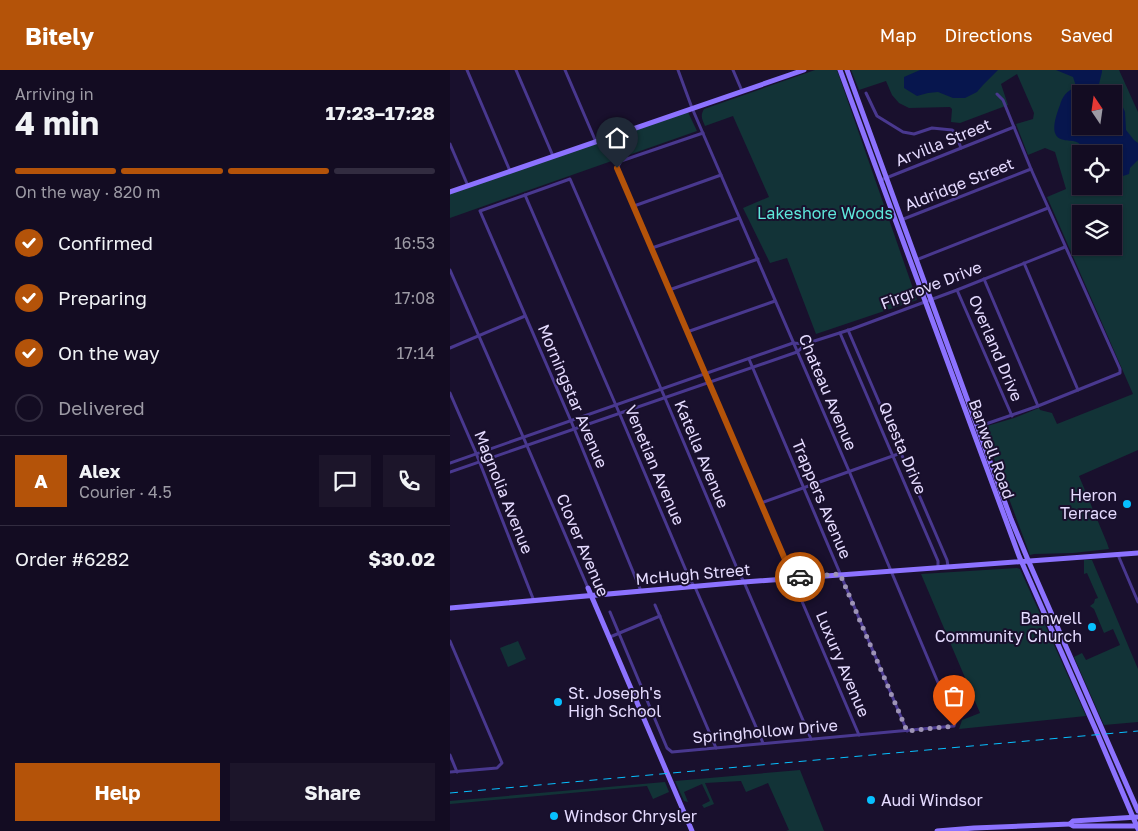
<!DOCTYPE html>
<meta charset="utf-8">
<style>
body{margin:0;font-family:"Golos Text",sans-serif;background:#1c152a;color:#f1f3f6;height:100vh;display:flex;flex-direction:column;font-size:19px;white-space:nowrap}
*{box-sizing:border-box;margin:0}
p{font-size:16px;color:#9d9ba5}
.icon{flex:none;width:28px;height:28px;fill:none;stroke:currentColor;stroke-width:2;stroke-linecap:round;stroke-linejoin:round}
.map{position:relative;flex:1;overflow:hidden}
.panel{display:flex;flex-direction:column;background:#130c22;width:450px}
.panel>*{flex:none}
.needle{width:32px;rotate:347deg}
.fabs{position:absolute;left:622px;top:15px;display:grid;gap:10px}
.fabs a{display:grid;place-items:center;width:50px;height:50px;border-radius:0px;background:#130c22;box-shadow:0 1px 4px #0004,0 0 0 1px #322c40;font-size:25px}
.pin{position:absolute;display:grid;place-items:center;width:42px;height:42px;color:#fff;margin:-51px -21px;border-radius:50% 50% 50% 0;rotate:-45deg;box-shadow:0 0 5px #0007}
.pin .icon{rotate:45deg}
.courier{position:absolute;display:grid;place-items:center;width:50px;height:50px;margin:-25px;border:4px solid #b45309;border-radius:50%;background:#fff;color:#222;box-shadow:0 1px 6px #0007}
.headline em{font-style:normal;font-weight:700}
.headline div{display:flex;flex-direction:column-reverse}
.headline{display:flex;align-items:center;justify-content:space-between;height:85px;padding:0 15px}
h1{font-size:32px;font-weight:700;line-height:38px}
.bar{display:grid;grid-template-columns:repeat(4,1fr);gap:8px 5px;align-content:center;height:60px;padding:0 15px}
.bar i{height:6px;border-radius:4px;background:#322c40}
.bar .selected{background:#b45309}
.bar p{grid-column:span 4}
.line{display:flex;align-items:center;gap:12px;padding:0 15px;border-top:1px solid #322c40}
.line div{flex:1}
.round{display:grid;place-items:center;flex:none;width:52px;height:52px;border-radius:0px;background:#1c152a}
ol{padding:0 15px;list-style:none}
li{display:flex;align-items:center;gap:15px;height:55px}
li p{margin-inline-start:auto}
li .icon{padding:5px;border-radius:50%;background:#b45309;color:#fff;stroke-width:4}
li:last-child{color:#9d9ba5}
li i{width:28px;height:28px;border:2px solid #322c40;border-radius:50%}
.cta{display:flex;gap:10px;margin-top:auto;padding:10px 15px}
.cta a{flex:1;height:58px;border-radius:0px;background:#b45309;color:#fff;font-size:20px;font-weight:700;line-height:58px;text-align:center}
.cta a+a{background:#1c152a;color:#f1f3f6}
header{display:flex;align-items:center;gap:30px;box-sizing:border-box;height:70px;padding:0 25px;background:#b45309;color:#fff}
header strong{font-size:24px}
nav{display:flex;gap:28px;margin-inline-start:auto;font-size:18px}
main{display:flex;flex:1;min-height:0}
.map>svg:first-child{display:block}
.green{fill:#123337;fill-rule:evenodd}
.water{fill:#07164e}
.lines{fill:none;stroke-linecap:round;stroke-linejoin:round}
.street{stroke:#49388f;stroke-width:3}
.secondary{stroke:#8c72ff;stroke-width:5}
.rail{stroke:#07c0ff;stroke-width:1;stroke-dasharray:8 6;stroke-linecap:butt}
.done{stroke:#9e94b6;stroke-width:5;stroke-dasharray:0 9}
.route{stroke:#b45309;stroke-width:6}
.poi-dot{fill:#07c0ff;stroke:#19102d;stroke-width:2}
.labels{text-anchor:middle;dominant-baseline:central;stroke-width:4;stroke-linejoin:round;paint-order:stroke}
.street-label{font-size:16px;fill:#e5dbff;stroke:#19102d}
.park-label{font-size:16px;fill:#5ee8db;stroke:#19102d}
.poi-label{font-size:16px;fill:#e5dbff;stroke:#19102d;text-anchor:start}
</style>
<header>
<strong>Bitely</strong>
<nav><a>Map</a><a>Directions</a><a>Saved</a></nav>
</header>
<main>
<section class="panel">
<div class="headline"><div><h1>4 min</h1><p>Arriving in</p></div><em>17:23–17:28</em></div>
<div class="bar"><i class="selected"></i><i class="selected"></i><i class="selected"></i><i></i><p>On the way · 820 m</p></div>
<ol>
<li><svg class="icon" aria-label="check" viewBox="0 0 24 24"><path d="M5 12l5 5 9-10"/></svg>Confirmed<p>16:53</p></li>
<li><svg class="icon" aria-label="check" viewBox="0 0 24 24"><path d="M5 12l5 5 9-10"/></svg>Preparing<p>17:08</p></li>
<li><svg class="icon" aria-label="check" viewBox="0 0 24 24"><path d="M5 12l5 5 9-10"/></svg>On the way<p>17:14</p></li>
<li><i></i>Delivered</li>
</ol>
<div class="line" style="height:90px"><b class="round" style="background:#b45309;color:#fff">A</b><div><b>Alex</b><p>Courier · 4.5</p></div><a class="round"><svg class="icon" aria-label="chat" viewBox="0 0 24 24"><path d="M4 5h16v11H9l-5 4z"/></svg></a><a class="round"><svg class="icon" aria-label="phone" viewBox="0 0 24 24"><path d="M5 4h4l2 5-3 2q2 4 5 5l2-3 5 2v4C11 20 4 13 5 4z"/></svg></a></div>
<div class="line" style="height:65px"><div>Order #6282</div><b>$30.02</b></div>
<div class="cta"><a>Help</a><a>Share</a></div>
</section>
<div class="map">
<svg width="688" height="761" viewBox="0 0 688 761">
<rect width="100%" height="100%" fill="#19102d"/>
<g class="green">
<path d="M365,0H387L467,230L366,264L337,188L320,193L293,138L319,127L283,46L255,56C252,49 250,46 254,39Z"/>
<path d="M401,0H669L688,42V380L629,406L657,473L659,479L623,483L584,484L580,485L533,359L534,357L564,348L589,338L590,340L602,343L607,354L683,324L597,127L616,119L605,82L595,78L578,85L566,54L583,49L584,43L567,4L551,14L558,35L510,53L501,52L502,39L500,37L459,38L449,33L442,25L436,11L409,20ZM631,24H664V56H631ZM631,84H664V116H631ZM631,144H664V176H631Z"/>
<polygon points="237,40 247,61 0,148 0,122"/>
<polygon points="634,490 642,490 688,599 688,652 654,655 624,587 632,583 636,590 670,575 663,559 654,563 644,539 640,536 644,533 645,529 648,528 637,503 634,504"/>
<polygon points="567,498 570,499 636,646 509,659 512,650 530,643 471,504"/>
<polygon points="68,571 76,589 58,597 50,578"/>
<polygon points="350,700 374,761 336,761 339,760 318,713 296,722 291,711 255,713 264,734 254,738 252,735 260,731 252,714 234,722 238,732 234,731 225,711"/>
<polygon points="215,712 219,722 203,729 197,716 0,734 0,731"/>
</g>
<g class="water">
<polygon points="470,0 548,0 533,15 527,22 515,28 503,28 488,22 478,23 467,26 454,18 454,7"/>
<path d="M606,0H652V2L648,18L653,24H631V56H664V29L672,35L675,42L676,60L684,70L688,73V90L680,98L679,104L664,109V84H631V115H628L623,114C622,109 621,103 622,98C624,91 632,85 631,77C629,62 590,86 610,35C612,27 617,20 625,18V13L623,7Z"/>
</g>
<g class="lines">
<g class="street">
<polyline points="17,0 60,101"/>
<polyline points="66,0 103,86"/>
<polyline points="115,0 146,72"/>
<polyline points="283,0 292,21"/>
<polyline points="416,23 427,46 453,62 464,64 482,58 502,60 505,62 511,78"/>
<polyline points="253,63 171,91 167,98 409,665"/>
<polyline points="0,74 18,116"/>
<polyline points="431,110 564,57"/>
<polyline points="75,125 171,347 240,510 245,517 313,673"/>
<polyline points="184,136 271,105"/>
<polyline points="451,150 581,99"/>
<polyline points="202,178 289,148"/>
<polyline points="466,190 598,138"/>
<polyline points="574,193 628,320"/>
<polyline points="0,200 78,378 138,518"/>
<polyline points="534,209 588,336"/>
<polyline points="219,220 308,189"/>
<polyline points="507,220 562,346"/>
<polyline points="398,260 497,490 498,496"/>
<polyline points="237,262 325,231"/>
<polyline points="390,263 488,491 488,497"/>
<polyline points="0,278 75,246"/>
<polyline points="299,289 457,661"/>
<polyline points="0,323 26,383 84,531"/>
<polyline points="527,357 588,336 670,303 670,299 581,99 553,30 547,24"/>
<polyline points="0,393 343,273 355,274 402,259 507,220 615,177"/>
<polyline points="0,402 347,282 355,275"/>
<polyline points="311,433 451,383"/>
<polyline points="668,485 688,532"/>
<polyline points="191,521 121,351 30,141 120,109 215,328 289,503 294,512 361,669"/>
<polyline points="205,535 266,678"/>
<polyline points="160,542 217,678 222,682 504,656 505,653 399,401 242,38 228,0"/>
<polyline points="160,567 210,546"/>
<polyline points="0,571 52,693 47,698 0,702"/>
<polyline points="0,685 7,702"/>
</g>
<g class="secondary">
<polyline points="390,0 569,486 648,665 688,759"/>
<polyline points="397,0 561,449 578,490 688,741"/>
<polyline points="0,122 354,0"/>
<polyline points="138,518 242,761"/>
<polyline points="0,538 294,512 688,483"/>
<polyline points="620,754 623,756 688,756"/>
<polyline points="487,761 524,758 620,754 623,751 688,747"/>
</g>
<polyline class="rail" points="0,723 688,661"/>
</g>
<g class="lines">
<polyline class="done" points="350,507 390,504 457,661 504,656"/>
<polyline class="route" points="167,98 343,508 350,507"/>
</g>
<g class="poi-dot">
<circle cx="677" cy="434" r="5"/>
<circle cx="642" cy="557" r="5"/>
<circle cx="108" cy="632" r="5"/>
<circle cx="421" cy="730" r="5"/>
<circle cx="104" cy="746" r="5"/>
</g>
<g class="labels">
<g class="street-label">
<text transform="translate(493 72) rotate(-22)">Arvilla Street</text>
<text transform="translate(509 114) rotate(-22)">Aldridge Street</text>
<text transform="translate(481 215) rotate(-21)">Firgrove Drive</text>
<text transform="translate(546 278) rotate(67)">Overland Drive</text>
<text transform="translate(378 322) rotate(67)">Chateau Avenue</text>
<text transform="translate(123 326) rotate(67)">Morningstar Avenue</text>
<text transform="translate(453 378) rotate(67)">Questa Drive</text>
<text transform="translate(542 379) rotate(70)">Banwell Road</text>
<text transform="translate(252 384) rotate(67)">Katella Avenue</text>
<text transform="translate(205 395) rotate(67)">Venetian Avenue</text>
<text transform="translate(54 422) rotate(68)">Magnolia Avenue</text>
<text transform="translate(372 429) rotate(67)">Trappers Avenue</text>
<text transform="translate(133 475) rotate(67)">Clover Avenue</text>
<text transform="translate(243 504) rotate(-5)">McHugh Street</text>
<text transform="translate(393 594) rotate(67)">Luxury Avenue</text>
<text transform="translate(315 661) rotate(-5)">Springhollow Drive</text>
</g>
<g class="park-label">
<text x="375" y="143">Lakeshore Woods</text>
</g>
<g class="poi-label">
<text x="667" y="425" text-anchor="end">Heron<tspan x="667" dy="18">Terrace</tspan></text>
<text x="632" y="548" text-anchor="end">Banwell<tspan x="632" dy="18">Community Church</tspan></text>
<text x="118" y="623">St. Joseph's<tspan x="118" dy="18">High School</tspan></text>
<text x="431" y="730">Audi Windsor</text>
<text x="114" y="746">Windsor Chrysler</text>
</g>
</g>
</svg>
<div class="fabs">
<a><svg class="needle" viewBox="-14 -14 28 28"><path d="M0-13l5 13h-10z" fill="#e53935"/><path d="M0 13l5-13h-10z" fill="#9d9ba5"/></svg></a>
<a><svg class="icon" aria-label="locate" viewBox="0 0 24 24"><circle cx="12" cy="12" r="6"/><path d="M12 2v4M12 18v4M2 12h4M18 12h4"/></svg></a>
<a><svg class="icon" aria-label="layers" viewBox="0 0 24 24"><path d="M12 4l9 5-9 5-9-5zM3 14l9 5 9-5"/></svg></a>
</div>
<div class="pin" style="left:504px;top:656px;background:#ea580c"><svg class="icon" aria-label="bag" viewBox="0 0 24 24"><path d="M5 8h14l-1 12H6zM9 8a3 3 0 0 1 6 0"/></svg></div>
<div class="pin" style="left:167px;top:98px;background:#1f2937"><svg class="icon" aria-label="home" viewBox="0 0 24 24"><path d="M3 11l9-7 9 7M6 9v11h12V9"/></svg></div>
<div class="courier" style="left:350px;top:507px"><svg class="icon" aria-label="car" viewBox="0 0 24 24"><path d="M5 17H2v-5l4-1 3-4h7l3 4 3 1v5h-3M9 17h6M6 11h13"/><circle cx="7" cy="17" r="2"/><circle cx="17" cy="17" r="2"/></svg></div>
</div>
</main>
